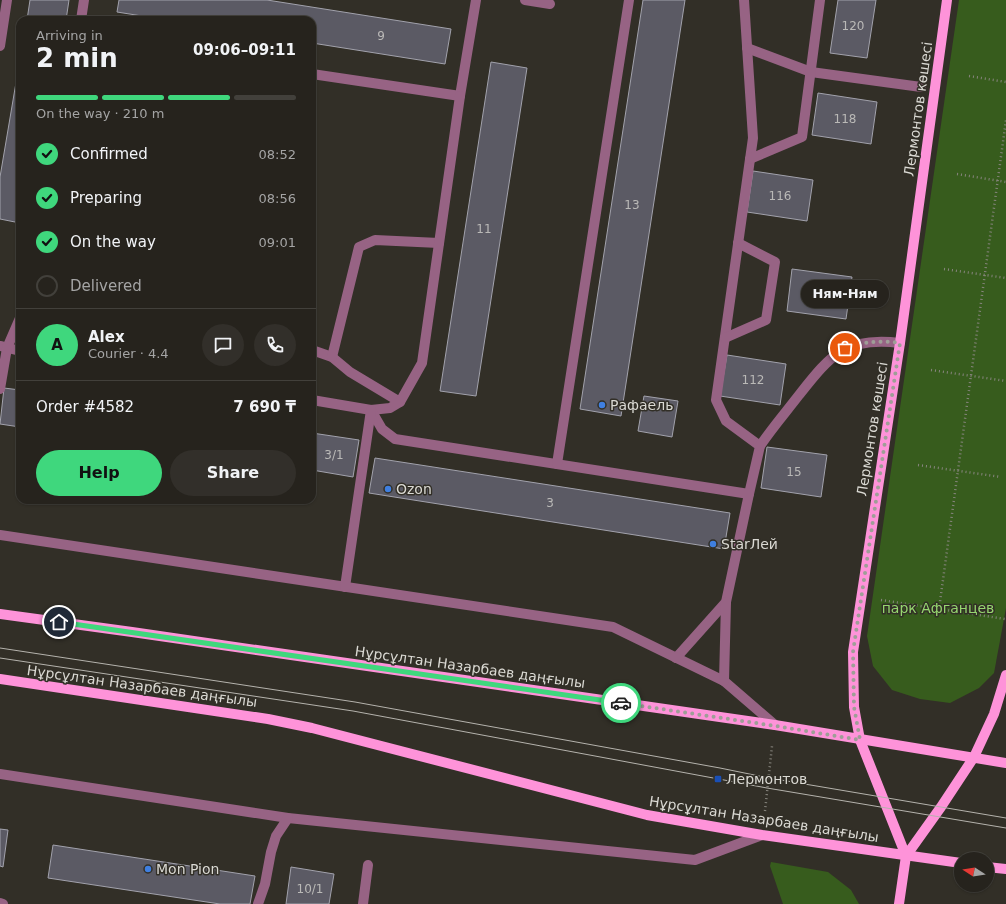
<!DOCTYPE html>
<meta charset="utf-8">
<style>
body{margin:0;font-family:"DejaVu Sans",sans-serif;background:#322f2a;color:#f1f3f6;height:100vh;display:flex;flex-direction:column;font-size:15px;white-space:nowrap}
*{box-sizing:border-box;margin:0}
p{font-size:13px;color:#a4a4a4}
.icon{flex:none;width:22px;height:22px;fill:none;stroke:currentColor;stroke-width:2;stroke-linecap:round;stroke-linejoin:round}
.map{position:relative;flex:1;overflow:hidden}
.sheet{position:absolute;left:16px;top:16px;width:300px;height:488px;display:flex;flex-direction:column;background:#26231d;border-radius:12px;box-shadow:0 1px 3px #0004,0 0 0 1px #42403b}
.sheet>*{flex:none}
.needle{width:26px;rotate:282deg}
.fabs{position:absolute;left:954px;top:852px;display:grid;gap:8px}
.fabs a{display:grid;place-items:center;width:40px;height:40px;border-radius:50%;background:#26231d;box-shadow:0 1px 3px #0004,0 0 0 1px #42403b;font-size:20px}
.pin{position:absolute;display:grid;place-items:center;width:34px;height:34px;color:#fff;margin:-17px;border:2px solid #fff;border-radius:50%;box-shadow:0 1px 4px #0007}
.courier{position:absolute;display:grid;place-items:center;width:40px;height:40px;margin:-20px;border:3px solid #3fd77d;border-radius:50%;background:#fff;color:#222;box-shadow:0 1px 5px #0007}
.bubble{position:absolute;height:28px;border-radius:14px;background:#26231d;box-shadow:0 1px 3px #0004,0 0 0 1px #42403b;font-size:13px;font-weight:800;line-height:28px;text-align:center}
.overview em{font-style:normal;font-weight:800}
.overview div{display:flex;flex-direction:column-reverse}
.overview{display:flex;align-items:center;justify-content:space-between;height:68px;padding:0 20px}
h1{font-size:26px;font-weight:800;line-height:30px}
.bar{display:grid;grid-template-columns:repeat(4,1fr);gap:6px 4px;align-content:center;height:48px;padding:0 20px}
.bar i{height:5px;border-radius:3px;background:#42403b}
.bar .on{background:#3fd77d}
.bar p{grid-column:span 4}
.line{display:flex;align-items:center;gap:10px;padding:0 20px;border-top:1px solid #42403b}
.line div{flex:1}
.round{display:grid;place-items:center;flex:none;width:42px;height:42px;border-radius:21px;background:#322f2a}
ol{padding:0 20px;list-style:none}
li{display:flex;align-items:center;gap:12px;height:44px}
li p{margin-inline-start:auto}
li .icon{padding:4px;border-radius:50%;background:#3fd77d;color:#111;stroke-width:4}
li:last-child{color:#a4a4a4}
li i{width:22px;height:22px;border:2px solid #42403b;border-radius:50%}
.action{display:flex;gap:8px;margin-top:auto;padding:8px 20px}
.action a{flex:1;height:46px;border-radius:24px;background:#3fd77d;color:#111;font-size:16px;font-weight:800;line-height:46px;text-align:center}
.action a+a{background:#322f2a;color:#f1f3f6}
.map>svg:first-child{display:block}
.green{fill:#375c1d}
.building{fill:#5b5a64;stroke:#a2a2ac}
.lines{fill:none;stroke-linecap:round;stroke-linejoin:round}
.path{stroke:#87857e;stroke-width:2.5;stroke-dasharray:1 3;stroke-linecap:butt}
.minor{stroke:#976384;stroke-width:10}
.major{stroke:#fe93d9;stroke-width:10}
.tram{stroke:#b5b3ad;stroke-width:1}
.done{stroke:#9f9e97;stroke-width:4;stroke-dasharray:0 7.2}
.route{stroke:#3fd77d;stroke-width:5}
.shop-dot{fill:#3f7fe0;stroke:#322f27;stroke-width:1.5}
.transit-dot{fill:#1a4fb4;stroke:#322f27;stroke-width:1.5}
.labels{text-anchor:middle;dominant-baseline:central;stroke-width:3;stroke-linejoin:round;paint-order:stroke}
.number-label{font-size:12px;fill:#bab9b7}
.street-label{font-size:14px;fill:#dad9d3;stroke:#322f27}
.poi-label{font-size:14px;fill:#dad9d3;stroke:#322f27;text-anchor:start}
.park-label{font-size:14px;fill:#96d66f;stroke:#322f27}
</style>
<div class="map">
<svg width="1006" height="904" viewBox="0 0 1006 904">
<rect width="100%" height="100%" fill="#322f27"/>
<g class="green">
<polygon points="959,0 1006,0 1006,608 994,673 979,688 950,703 920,699 892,690 873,666 867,636"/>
<polygon points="771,862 828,872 851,890 859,904 783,904 770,866"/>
</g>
<g class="building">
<polygon points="30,0 69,0 66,20 27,20"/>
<polygon points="119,0 267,0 451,29 445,64 312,43 312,20 167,20 117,12"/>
<polygon points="643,0 685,0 621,416 580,409"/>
<polygon points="838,0 876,0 867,58 830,53"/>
<polygon points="20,59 20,223 0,219 0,177"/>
<polygon points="491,62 527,68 476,396 440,391"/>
<polygon points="818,93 877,102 871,144 812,135"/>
<polygon points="753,171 813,180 807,221 747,212"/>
<polygon points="792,269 852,277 846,319 787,311"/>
<polygon points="727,355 786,364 780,405 720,396"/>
<polygon points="4,388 20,390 20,427 0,424"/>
<polygon points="644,396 678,401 672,437 638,431"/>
<polygon points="312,433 359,440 353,477 312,470"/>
<polygon points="767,447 827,455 821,497 761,488"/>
<polygon points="375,458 730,513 724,549 369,493"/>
<polygon points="0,829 8,830 3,867 0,866"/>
<polygon points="53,845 255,876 250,904 220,904 48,878"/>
<polygon points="291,867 334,874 329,904 286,904"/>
</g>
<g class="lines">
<g class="path">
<polyline points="969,76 1006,82"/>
<polyline points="957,174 1006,182"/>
<polyline points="944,269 1006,278"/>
<polyline points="931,370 1006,381"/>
<polyline points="918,465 1001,477"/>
<polyline points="881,600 1005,619"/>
<polyline points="939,609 1006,120"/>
<polyline points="765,811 772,746"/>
</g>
<g class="minor">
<polyline points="525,0 550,4"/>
<polyline points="744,0 753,138 716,400 726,421 760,446 749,494"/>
<polyline points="81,20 84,0"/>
<polyline points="0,46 7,0"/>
<polyline points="747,48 811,72 921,87"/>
<polyline points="312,74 460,96 476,0"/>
<polyline points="750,159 802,137 820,0"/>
<polyline points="725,338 766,320 775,262 738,243"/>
<polyline points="1,346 20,351"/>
<polyline points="312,350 332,357 350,372 400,402"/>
<polyline points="332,357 359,247 375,240 439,243"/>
<polyline points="0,389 7,348 20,318"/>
<polyline points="312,400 371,410 390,408 400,402 422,363 460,96"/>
<polyline points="371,410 382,429 395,439 749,494 726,602 676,658"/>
<path d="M760,446C772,428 786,412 799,395C830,356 845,336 900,343"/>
<polyline points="557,464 629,0"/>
<polyline points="0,535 613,627 724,681 775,725"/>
<polyline points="345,587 371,410"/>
<polyline points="724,681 726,602"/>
<polyline points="0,774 288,818 695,860 762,835"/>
<polyline points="0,903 3,904"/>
<polyline points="258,904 265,884 271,852 276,836 288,818"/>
<polyline points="363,904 368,865"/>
</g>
<g class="major">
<polyline points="0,614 132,632 775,725 1006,763"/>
<polyline points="0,679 268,719 312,728 647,815 762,835 961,863"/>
<polyline points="906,856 860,740 854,707 853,652 900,343 947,0"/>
<polyline points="987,867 1006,869"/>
<polyline points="899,904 906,856 941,807 974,757 994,714 1006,675"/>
</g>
<g class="tram">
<polyline points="0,648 355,702 720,768 769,778 1006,818"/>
<polyline points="0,658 353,711 767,788 1006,828"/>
</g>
</g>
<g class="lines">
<path class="done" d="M621,703L776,726L860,740L854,707L853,652L900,343C879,340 864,342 845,348"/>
<polyline class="route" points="59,622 621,703"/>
</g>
<g class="shop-dot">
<circle cx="602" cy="405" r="4"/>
<circle cx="388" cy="489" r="4"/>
<circle cx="713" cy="544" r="4"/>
<circle cx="148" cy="869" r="4"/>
</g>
<rect class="transit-dot" x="714" y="775" width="8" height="8" rx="2"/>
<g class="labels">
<g class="number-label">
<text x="853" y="26">120</text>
<text x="381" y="36">9</text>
<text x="845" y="119">118</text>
<text x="780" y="196">116</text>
<text x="632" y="205">13</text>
<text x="484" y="229">11</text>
<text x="753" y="380">112</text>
<text x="334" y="455">3/1</text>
<text x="794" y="472">15</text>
<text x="550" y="503">3</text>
<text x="310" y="889">10/1</text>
</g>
<g class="street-label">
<text transform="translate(918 109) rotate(-82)">Лермонтов көшесі</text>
<text transform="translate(872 429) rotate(-81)">Лермонтов көшесі</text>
<text transform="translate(470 667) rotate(8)">Нұрсұлтан Назарбаев даңғылы</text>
<text transform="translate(142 686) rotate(8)">Нұрсұлтан Назарбаев даңғылы</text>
<text transform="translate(764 819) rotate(9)">Нұрсұлтан Назарбаев даңғылы</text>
</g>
<g class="poi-label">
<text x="610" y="405">Рафаель</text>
<text x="396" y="489">Ozon</text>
<text x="721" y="544">StarЛей</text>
<text x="726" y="779">Лермонтов</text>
<text x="156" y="869">Mon Pion</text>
</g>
<g class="park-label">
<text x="938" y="608">парк Афганцев</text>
</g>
</g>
</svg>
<div class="fabs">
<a><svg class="needle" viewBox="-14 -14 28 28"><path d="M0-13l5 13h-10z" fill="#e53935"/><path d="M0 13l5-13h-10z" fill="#a4a4a4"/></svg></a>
</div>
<div class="pin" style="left:845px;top:348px;background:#ea580c"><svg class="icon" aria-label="bag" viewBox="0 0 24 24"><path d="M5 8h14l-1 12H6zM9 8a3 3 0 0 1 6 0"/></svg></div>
<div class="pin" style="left:59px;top:622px;background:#1f2937"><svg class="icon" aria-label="home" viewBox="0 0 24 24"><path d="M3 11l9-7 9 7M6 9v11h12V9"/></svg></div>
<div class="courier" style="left:621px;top:703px"><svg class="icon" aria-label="car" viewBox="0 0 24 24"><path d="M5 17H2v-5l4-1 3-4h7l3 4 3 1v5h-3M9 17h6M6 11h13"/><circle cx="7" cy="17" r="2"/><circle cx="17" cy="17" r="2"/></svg></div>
<div class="bubble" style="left:801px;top:280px;width:88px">Ням-Ням</div>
<section class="sheet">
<div class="overview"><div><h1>2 min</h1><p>Arriving in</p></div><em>09:06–09:11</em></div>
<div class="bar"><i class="on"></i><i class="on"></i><i class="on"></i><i></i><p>On the way · 210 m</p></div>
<ol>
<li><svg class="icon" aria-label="check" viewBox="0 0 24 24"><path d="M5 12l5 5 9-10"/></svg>Confirmed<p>08:52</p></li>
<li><svg class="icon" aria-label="check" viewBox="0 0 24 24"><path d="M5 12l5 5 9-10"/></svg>Preparing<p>08:56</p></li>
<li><svg class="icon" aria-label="check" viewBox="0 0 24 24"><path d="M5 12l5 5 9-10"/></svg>On the way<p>09:01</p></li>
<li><i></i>Delivered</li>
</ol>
<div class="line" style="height:72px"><b class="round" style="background:#3fd77d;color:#111">A</b><div><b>Alex</b><p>Courier · 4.4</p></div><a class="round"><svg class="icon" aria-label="chat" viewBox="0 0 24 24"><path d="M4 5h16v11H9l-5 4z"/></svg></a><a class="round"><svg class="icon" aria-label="phone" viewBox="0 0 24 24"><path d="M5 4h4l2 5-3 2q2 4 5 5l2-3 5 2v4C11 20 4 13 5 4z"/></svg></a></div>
<div class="line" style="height:52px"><div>Order #4582</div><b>7 690 ₸</b></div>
<div class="action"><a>Help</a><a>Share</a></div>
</section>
</div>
